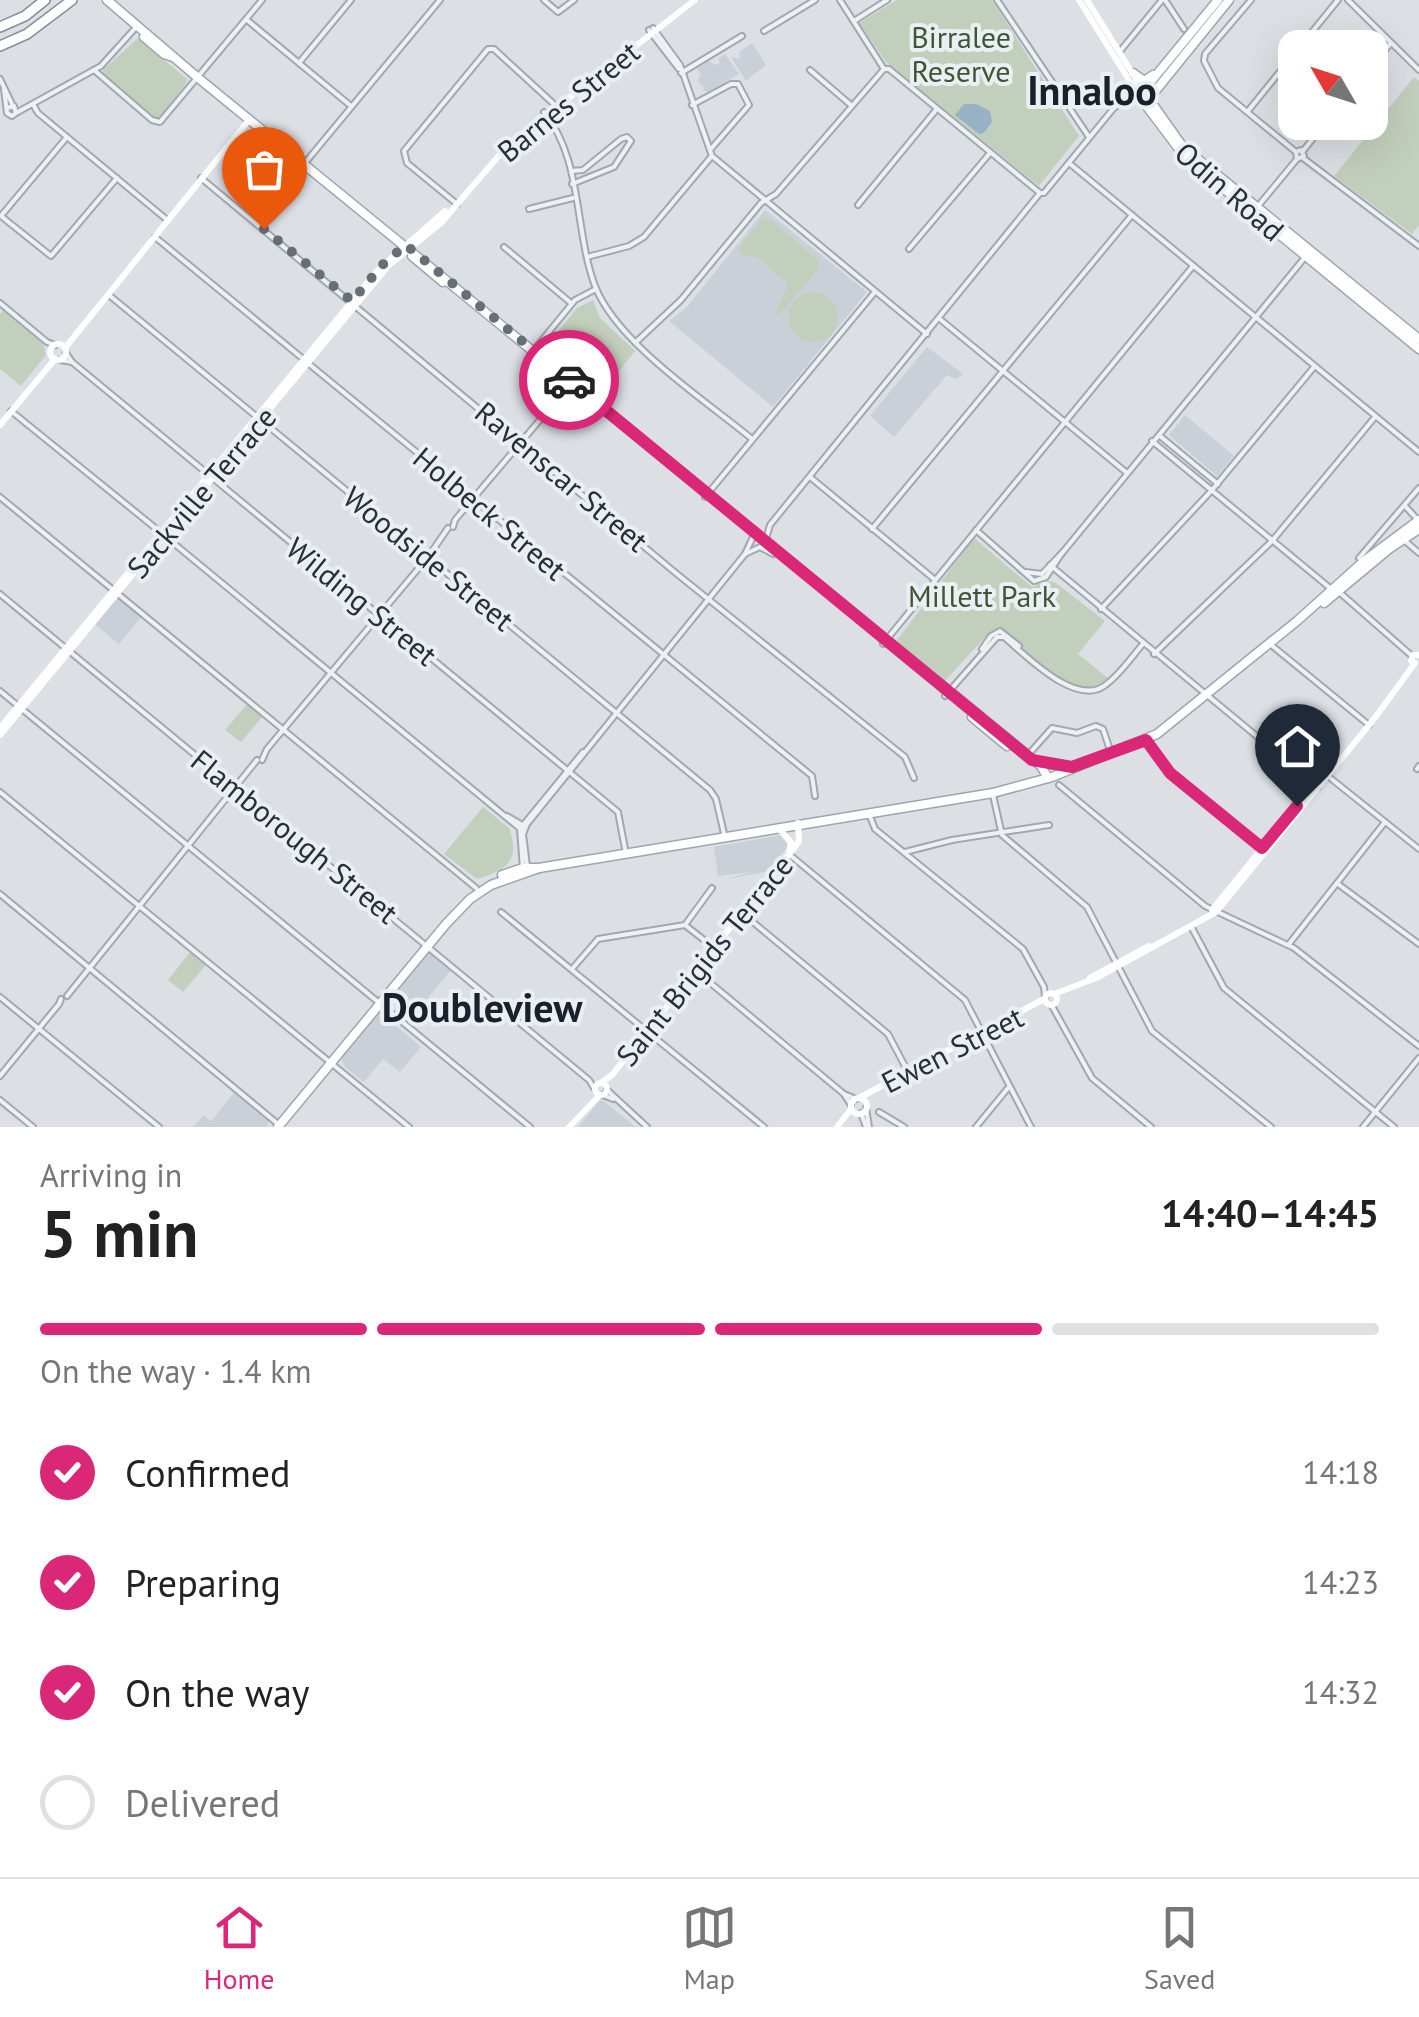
<!DOCTYPE html>
<meta charset="utf-8">
<style>
body{margin:0;font-family:"PT Sans",sans-serif;background:#f2f2f2;color:#222;height:100vh;display:flex;flex-direction:column;font-size:38px;white-space:nowrap}
*{box-sizing:border-box;margin:0}
p{font-size:32px;color:#767676}
.icon{flex:none;width:55px;height:55px;fill:none;stroke:currentColor;stroke-width:2;stroke-linecap:round;stroke-linejoin:round}
.map{position:relative;height:1127px;overflow:hidden}
.sheet{display:flex;flex-direction:column;background:#fff;flex:1}
.sheet>*{flex:none}
.needle{width:65px;rotate:309deg}
.buttons{position:absolute;left:1278px;top:30px;display:grid;gap:20px}
.buttons a{display:grid;place-items:center;width:110px;height:110px;border-radius:20px;background:#fff;box-shadow:0 10px 40px #0002;font-size:50px}
.pin{position:absolute;display:grid;place-items:center;width:85px;height:85px;color:#fff;margin:-102px -42px;border-radius:50% 50% 50% 0;rotate:-45deg;box-shadow:0 0 10px #0007}
.pin .icon{rotate:45deg}
.courier{position:absolute;display:grid;place-items:center;width:100px;height:100px;margin:-50px;border:8px solid #db2777;border-radius:50%;background:#fff;color:#222;box-shadow:0 2px 12px #0007}
.overview em{font-style:normal;font-weight:800}
.overview div{display:flex;flex-direction:column-reverse}
.overview{display:flex;align-items:center;justify-content:space-between;height:170px;padding:0 40px}
h1{font-size:65px;font-weight:800;line-height:75px}
.bar{display:grid;grid-template-columns:repeat(4,1fr);gap:15px 10px;align-content:center;height:120px;padding:0 40px}
.bar i{height:12px;border-radius:8px;background:#e0e0e0}
.bar .selected{background:#db2777}
.bar p{grid-column:span 4}
ol{padding:0 40px;list-style:none}
li{display:flex;align-items:center;gap:30px;height:110px}
li p{margin-inline-start:auto}
li .icon{padding:10px;border-radius:50%;background:#db2777;color:#fff;stroke-width:4}
li:last-child{color:#767676}
li i{width:55px;height:55px;border:5px solid #e0e0e0;border-radius:50%}
.tabs{display:flex;justify-content:space-around;align-items:center;height:140px;border-top:2px solid #e0e0e0;background:#fff;font-size:28px;color:#767676}
.tabs a{display:grid;justify-items:center;gap:5px}
.tabs .selected{color:#db2777}
.map>svg:first-child{display:block}
.built{fill:#cad0d7}
.green{fill:#c3cfbd}
.water{fill:#97b2c5}
.lines{fill:none;stroke-linecap:round;stroke-linejoin:round}
.street-casing{stroke:#a2a8af;stroke-width:8}
.primary-casing{stroke:#9ba6b0;stroke-width:11}
.highway-casing{stroke:#848f9b;stroke-width:12}
.street{stroke:#eef1f4;stroke-width:4}
.secondary{stroke:#fff;stroke-width:6}
.primary{stroke:#fff;stroke-width:8}
.highway{stroke:#fff;stroke-width:9}
.done{stroke:#666e76;stroke-width:10;stroke-dasharray:0 18}
.route{stroke:#db2777;stroke-width:12}
.labels{text-anchor:middle;dominant-baseline:central;stroke-width:8;stroke-linejoin:round;paint-order:stroke}
.park-label{font-size:30px;fill:#3e5634;stroke:#ebeff3}
.street-label{font-size:30px;fill:#26303b;stroke:#ebeff3}
.district-label{font-size:40px;font-weight:bold;fill:#19212b;stroke:#ebeff3}
</style>
<div class="map">
<svg width="1419" height="1127" viewBox="0 0 1419 1127">
<rect width="100%" height="100%" fill="#dce0e5"/>
<g class="built">
<polygon points="752,43 766,65 746,81 731,57 740,59 739,52"/>
<polygon points="725,54 739,74 708,92 702,90 705,88 699,83 698,78 701,75 697,69 708,61 716,65 720,63 718,59"/>
<polygon points="765,210 867,292 773,407 669,321 686,308"/>
<polygon points="927,347 963,374 956,379 947,375 894,437 870,416"/>
<polygon points="1185,415 1234,456 1217,476 1169,435"/>
<polygon points="117,593 143,615 119,644 93,623"/>
<polygon points="780,835 788,846 769,871 723,880 752,872 718,876 714,847"/>
<polygon points="428,951 451,970 418,1010 395,992"/>
<polygon points="378,1011 421,1047 400,1072 383,1059 364,1082 344,1066 341,1057"/>
<polygon points="235,1092 269,1121 267,1127 193,1127 203,1115 211,1121"/>
<polygon points="601,1099 636,1127 578,1127"/>
</g>
<g class="green">
<polygon points="897,0 992,0 1079,136 1039,186 886,62 859,23"/>
<polygon points="138,38 187,79 186,83 161,117 156,118 103,75 103,70"/>
<polygon points="1414,77 1419,81 1419,225 1412,234 1334,176"/>
<polygon points="764,218 771,220 818,260 819,268 779,316 776,313 788,284 758,258 740,254 740,246"/>
<circle cx="813" cy="317" r="25"/>
<polygon points="593,300 600,318 635,351 596,400 542,351 577,308"/>
<polygon points="3,311 43,344 46,355 21,386 0,369 0,314"/>
<path d="M974,538L1032,587L1046,580L1056,583L1105,621L1078,654L1108,678C1069,712 1025,655 995,630L989,633L944,682L895,643Z"/>
<polygon points="247,704 262,717 241,742 225,730"/>
<path d="M483,807L509,828C521,861 506,870 477,879L444,854Z"/>
<polygon points="190,952 206,965 183,992 168,980"/>
</g>
<polygon class="water" points="964,104 976,104 990,111 992,122 984,133 979,134 955,115"/>
<g class="lines">
<g class="street-casing">
<g id="street">
<polyline points="544,0 558,12 574,0"/>
<polyline points="840,0 884,69 889,69 1040,193"/>
<polyline points="997,0 1089,137"/>
<polyline points="1165,0 1184,29"/>
<polyline points="1251,0 1205,54 1204,61 1218,88 1296,152"/>
<polyline points="1348,0 1419,70"/>
<polyline points="247,20 351,106"/>
<polyline points="854,21 887,0"/>
<polyline points="653,28 680,65 712,156 927,334"/>
<polyline points="649,30 679,69"/>
<polyline points="764,31 815,0"/>
<polyline points="1299,48 1338,0"/>
<polyline points="1121,50 1162,0"/>
<polyline points="299,63 351,0"/>
<polyline points="1370,68 1391,43"/>
<polyline points="94,70 152,120 160,122 262,0"/>
<polyline points="810,70 852,106"/>
<polyline points="681,73 742,36"/>
<polyline points="0,79 13,106"/>
<polyline points="4,89 7,113 12,116 16,113 14,106 7,108"/>
<polyline points="692,105 731,84 738,84 749,105 710,150"/>
<polyline points="34,106 38,113 166,219"/>
<polyline points="1248,111 1295,53"/>
<path d="M544,112C583,160 574,230 595,286C617,343 705,400 752,439"/>
<polyline points="16,113 101,66 138,25"/>
<polyline points="67,137 1,216 51,256 117,178"/>
<polygon points="1301,150 1304,156 1297,159 1296,152"/>
<polyline points="1303,151 1326,122"/>
<polyline points="1303,158 1419,246"/>
<polyline points="305,163 440,0"/>
<polyline points="1069,163 1419,452"/>
<polyline points="571,171 583,170 621,139 627,137 631,141 614,167 572,184"/>
<polyline points="201,178 677,574 905,757 914,778"/>
<polyline points="457,204 407,163 404,151 488,49 494,49 556,106"/>
<polyline points="858,205 936,110"/>
<polyline points="1259,205 1297,159"/>
<polyline points="529,209 573,198"/>
<polyline points="155,237 302,358"/>
<polyline points="504,247 571,303"/>
<polyline points="909,249 990,153"/>
<polyline points="587,257 629,246 644,237 711,157"/>
<polyline points="109,295 710,790 716,799 725,838"/>
<polyline points="0,303 47,342 55,345"/>
<polyline points="941,320 1127,473"/>
<polyline points="636,342 681,300 761,203 776,194 884,69"/>
<polyline points="534,350 575,300 596,289"/>
<polyline points="66,353 72,362 618,812 626,854"/>
<polyline points="60,360 72,362"/>
<polyline points="309,364 812,776 815,796"/>
<polyline points="11,411 159,531"/>
<polyline points="1160,436 1218,484"/>
<polyline points="1152,441 1330,588"/>
<polyline points="810,477 934,579"/>
<polyline points="0,497 476,888"/>
<polyline points="705,497 874,293"/>
<polyline points="1405,506 1418,520"/>
<polyline points="453,527 455,520 561,395 563,382"/>
<polyline points="872,529 1132,215"/>
<polyline points="976,530 1034,581 1046,577 1062,553"/>
<polyline points="166,537 523,831"/>
<polyline points="766,539 770,525 1040,193 1044,193 1113,109 1128,96"/>
<polyline points="1404,540 1419,553"/>
<polyline points="745,554 760,547 773,554"/>
<polyline points="1359,558 1419,488"/>
<polyline points="1050,565 1318,787"/>
<polyline points="1026,572 1042,574 1063,552 1306,256"/>
<polyline points="1338,591 1412,656"/>
<polyline points="0,594 589,1080 594,1088"/>
<polyline points="1101,609 1212,490 1314,367"/>
<polyline points="883,644 1193,266"/>
<polyline points="1270,644 1369,725"/>
<polyline points="982,649 991,636 1000,631 1019,646"/>
<polyline points="1154,654 1272,541 1375,417"/>
<polyline points="0,691 530,1127"/>
<path d="M945,696L997,637H1004C1026,656 1075,706 1104,686C1119,676 1131,658 1142,645"/>
<polyline points="1146,740 1170,773 1263,849"/>
<polyline points="1028,755 1052,728 1077,733 1096,726 1103,729 1111,753"/>
<polyline points="262,760 267,749 428,557 448,528"/>
<polyline points="1417,769 1419,766"/>
<polyline points="1324,773 1419,849"/>
<polyline points="1059,785 1205,906 1294,948 1419,1046"/>
<polyline points="0,792 409,1127"/>
<polyline points="993,795 1002,835 1087,907 1152,1031 1271,1127"/>
<polyline points="869,814 875,829 1023,949 1044,987 1045,997"/>
<polyline points="507,816 524,826"/>
<polyline points="905,852 952,840 1049,825"/>
<polyline points="790,855 965,1000 1031,1127"/>
<polyline points="527,866 523,834 527,824 745,554 753,537"/>
<polyline points="523,869 520,829 583,752"/>
<polyline points="1338,884 1419,944"/>
<polyline points="0,894 278,1124"/>
<polyline points="501,912 764,1127"/>
<polyline points="742,913 888,1034 907,1070"/>
<polyline points="685,925 712,888"/>
<polyline points="1192,928 1224,988 1394,1127"/>
<polyline points="1289,944 1385,822"/>
<polyline points="572,969 598,939 685,925 713,947"/>
<polyline points="696,971 844,1094 856,1099"/>
<polyline points="67,996 257,760"/>
<polyline points="0,997 159,1127"/>
<polyline points="1052,1006 1092,1078 1151,1127"/>
<polyline points="0,1076 59,1004 61,999"/>
<polyline points="607,1090 647,1127"/>
<polyline points="844,1094 851,1105"/>
<polyline points="603,1095 613,1099"/>
<polyline points="0,1100 33,1127"/>
<polyline points="866,1108 869,1127"/>
<polyline points="879,1112 904,1127"/>
<polyline points="861,1113 866,1127"/>
<polyline points="976,1127 1008,1088"/>
<polyline points="1363,1127 1419,1058"/>
</g>
</g>
<g class="primary-casing">
<g id="primary">
<polyline points="107,0 197,77 997,730 1041,766 1048,778"/>
<polyline points="1218,0 1139,96 1185,157 1419,349"/>
<polyline points="144,37 164,54 173,57"/>
<polyline points="1133,73 1144,81 1153,75"/>
<polyline points="1144,92 1183,147 1419,339"/>
<polyline points="1148,100 1229,0"/>
<polyline points="412,256 443,282"/>
<polyline points="1324,603 1389,549 1419,529"/>
<polyline points="972,717 1007,746"/>
<polyline points="1037,761 1064,767"/>
<polyline points="502,875 523,868 539,868"/>
<polyline points="278,1127 446,924 470,899 491,885 539,868 993,793 1052,777 1157,734 1297,621 1364,561 1419,520"/>
</g>
</g>
<g class="highway-casing">
<g id="highway">
<polyline points="0,27 25,16 45,0"/>
<polyline points="0,46 27,34 72,0"/>
</g>
</g>
<use href="#street" class="street"/>
<g class="secondary">
<polyline points="1079,0 1139,96"/>
<polyline points="1087,0 1144,92"/>
<circle cx="58" cy="352" r="8"/>
<polyline points="65,348 249,120"/>
<polyline points="0,425 55,359"/>
<polyline points="1411,661 1413,655 1419,655"/>
<polyline points="0,728 377,271 445,211"/>
<polyline points="0,735 388,266 441,223 508,145 695,0"/>
<polyline points="781,831 791,842 789,853"/>
<polyline points="1212,910 1264,846"/>
<polyline points="1090,978 1149,946"/>
<circle cx="1051" cy="999" r="6"/>
<polyline points="1054,994 1096,978 1216,912 1374,719 1415,663"/>
<circle cx="601" cy="1089" r="6"/>
<polyline points="601,1083 612,1075 794,848 799,841 798,823"/>
<polyline points="859,1098 1044,999"/>
<circle cx="859" cy="1106" r="8"/>
<polyline points="569,1127 599,1096"/>
<polyline points="837,1127 851,1109"/>
</g>
<use href="#primary" class="primary"/>
<use href="#highway" class="highway"/>
</g>
<g class="lines">
<polyline class="done" points="264,229 352,301 385,262 406,245 569,380"/>
<polyline class="route" points="569,380 1032,760 1072,767 1146,740 1170,773 1262,848 1297,806"/>
</g>
<g class="labels">
<g class="park-label">
<text x="961" y="36">Birralee<tspan x="961" dy="34">Reserve</tspan></text>
<text x="982" y="595">Millett Park</text>
</g>
<g class="street-label">
<text transform="translate(568 101) rotate(-39)">Barnes Street</text>
<text transform="translate(1230 191) rotate(41)">Odin Road</text>
<text transform="translate(562 476) rotate(40)">Ravenscar Street</text>
<text transform="translate(201 492) rotate(-50)">Sackville Terrace</text>
<text transform="translate(490 513) rotate(40)">Holbeck Street</text>
<text transform="translate(429 558) rotate(39)">Woodside Street</text>
<text transform="translate(362 601) rotate(39)">Wilding Street</text>
<text transform="translate(295 836) rotate(39)">Flamborough Street</text>
<text transform="translate(704 960) rotate(-51)">Saint Brigids Terrace</text>
<text transform="translate(952 1049) rotate(-27)">Ewen Street</text>
</g>
<g class="district-label">
<text x="1092" y="90">Innaloo</text>
<text x="482" y="1007">Doubleview</text>
</g>
</g>
</svg>
<div class="buttons">
<a><svg class="needle" viewBox="-14 -14 28 28"><path d="M0-13l5 13h-10z" fill="#e53935"/><path d="M0 13l5-13h-10z" fill="#767676"/></svg></a>
</div>
<div class="pin" style="left:264px;top:229px;background:#ea580c"><svg class="icon" aria-label="bag" viewBox="0 0 24 24"><path d="M5 8h14l-1 12H6zM9 8a3 3 0 0 1 6 0"/></svg></div>
<div class="pin" style="left:1297px;top:806px;background:#1f2937"><svg class="icon" aria-label="home" viewBox="0 0 24 24"><path d="M3 11l9-7 9 7M6 9v11h12V9"/></svg></div>
<div class="courier" style="left:569px;top:380px"><svg class="icon" aria-label="car" viewBox="0 0 24 24"><path d="M5 17H2v-5l4-1 3-4h7l3 4 3 1v5h-3M9 17h6M6 11h13"/><circle cx="7" cy="17" r="2"/><circle cx="17" cy="17" r="2"/></svg></div>
</div>
<section class="sheet">
<div class="overview"><div><h1>5 min</h1><p>Arriving in</p></div><em>14:40–14:45</em></div>
<div class="bar"><i class="selected"></i><i class="selected"></i><i class="selected"></i><i></i><p>On the way · 1.4 km</p></div>
<ol>
<li><svg class="icon" aria-label="check" viewBox="0 0 24 24"><path d="M5 12l5 5 9-10"/></svg>Confirmed<p>14:18</p></li>
<li><svg class="icon" aria-label="check" viewBox="0 0 24 24"><path d="M5 12l5 5 9-10"/></svg>Preparing<p>14:23</p></li>
<li><svg class="icon" aria-label="check" viewBox="0 0 24 24"><path d="M5 12l5 5 9-10"/></svg>On the way<p>14:32</p></li>
<li><i></i>Delivered</li>
</ol>
</section>
<nav class="tabs">
<a class="selected"><svg class="icon" aria-label="home" viewBox="0 0 24 24"><path d="M3 11l9-7 9 7M6 9v11h12V9"/></svg>Home</a>
<a><svg class="icon" aria-label="map" viewBox="0 0 24 24"><path d="M3 6l6-2 6 2 6-2v14l-6 2-6-2-6 2zM9 4v14M15 6v14"/></svg>Map</a>
<a><svg class="icon" aria-label="saved" viewBox="0 0 24 24"><path d="M7 4h10v16l-5-4-5 4z"/></svg>Saved</a>
</nav>
